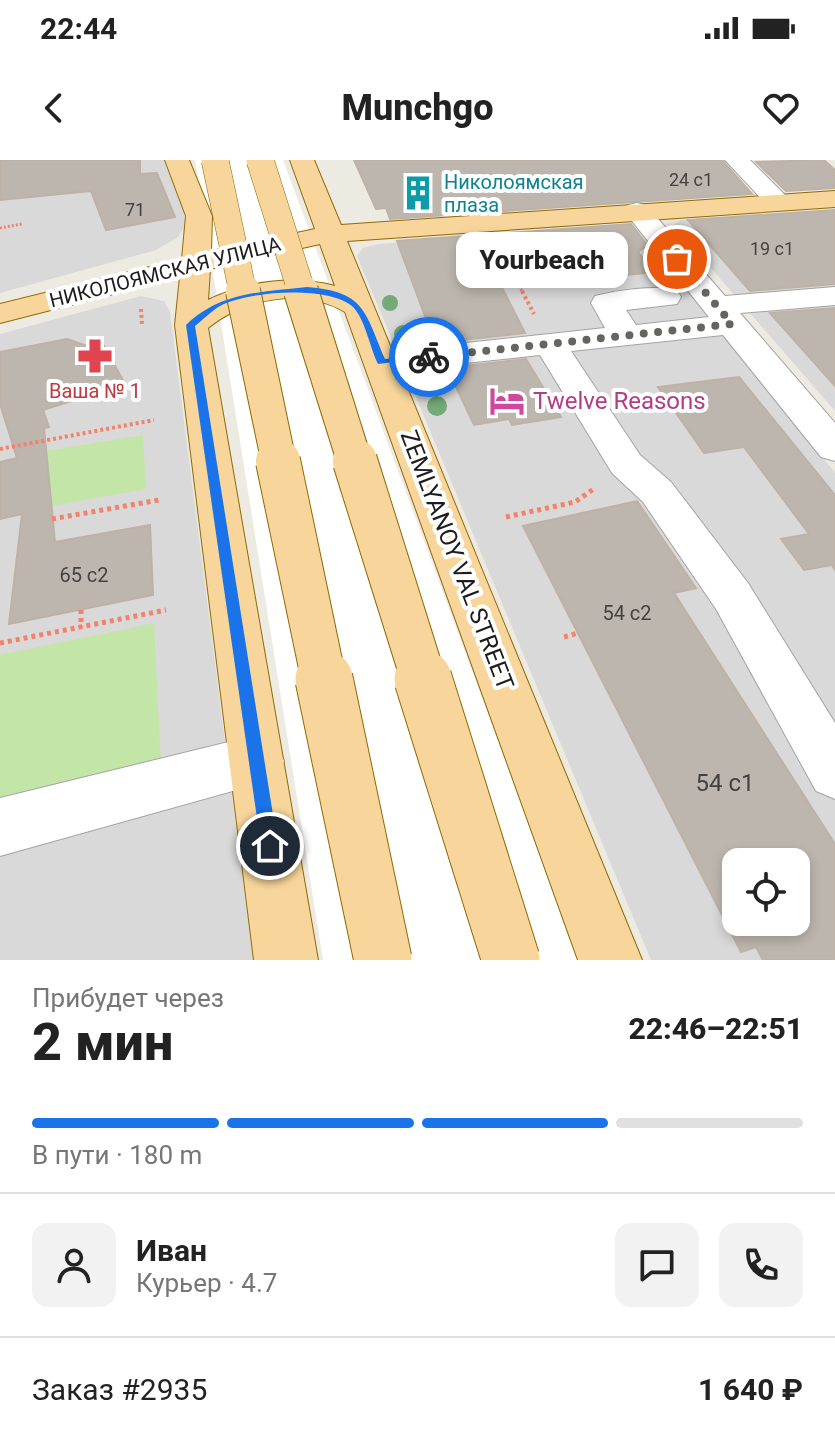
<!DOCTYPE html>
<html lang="ru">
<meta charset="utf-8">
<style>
body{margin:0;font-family:Roboto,sans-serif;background:#f2f2f2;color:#222;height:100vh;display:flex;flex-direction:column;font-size:30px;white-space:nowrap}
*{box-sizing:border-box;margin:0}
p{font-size:26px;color:#767676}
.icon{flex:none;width:44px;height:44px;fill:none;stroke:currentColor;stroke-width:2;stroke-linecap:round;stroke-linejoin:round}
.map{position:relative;height:800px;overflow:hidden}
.sheet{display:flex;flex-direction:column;background:#fff;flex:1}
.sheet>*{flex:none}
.tools{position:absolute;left:722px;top:688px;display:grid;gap:16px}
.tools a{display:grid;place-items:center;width:88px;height:88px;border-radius:16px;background:#fff;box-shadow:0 4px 12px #0003;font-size:40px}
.pin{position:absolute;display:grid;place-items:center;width:68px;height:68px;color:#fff;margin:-34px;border:4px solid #fff;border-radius:50%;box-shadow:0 2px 8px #0007}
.courier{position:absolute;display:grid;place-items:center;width:80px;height:80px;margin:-40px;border:6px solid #1a73e8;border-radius:50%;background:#fff;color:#222;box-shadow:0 2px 10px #0007}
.bubble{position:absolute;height:56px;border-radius:16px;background:#fff;box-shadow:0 4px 12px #0003;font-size:26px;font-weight:800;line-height:56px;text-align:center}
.head em{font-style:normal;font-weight:800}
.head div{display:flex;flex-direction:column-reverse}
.head{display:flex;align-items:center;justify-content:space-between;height:136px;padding:0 32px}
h1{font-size:52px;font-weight:800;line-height:60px}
.bar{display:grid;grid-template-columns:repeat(4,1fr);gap:12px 8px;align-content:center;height:96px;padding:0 32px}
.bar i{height:10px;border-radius:6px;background:#e0e0e0}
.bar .on{background:#1a73e8}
.bar p{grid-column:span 4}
.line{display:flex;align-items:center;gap:20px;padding:0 32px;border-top:2px solid #e0e0e0}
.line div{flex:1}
.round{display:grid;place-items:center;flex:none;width:84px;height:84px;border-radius:16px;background:#f2f2f2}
.status{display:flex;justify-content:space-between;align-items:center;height:56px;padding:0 40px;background:#fff;direction:ltr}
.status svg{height:22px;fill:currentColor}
header{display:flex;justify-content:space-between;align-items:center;height:104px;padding:0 32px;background:#fff;font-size:36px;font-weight:800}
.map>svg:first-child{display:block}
.residential{fill:#dad9d9;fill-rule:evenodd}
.grass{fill:#c3e6a8}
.pier{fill:#fff}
.building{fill:#bdb6ae;stroke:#beb1a5;stroke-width:2;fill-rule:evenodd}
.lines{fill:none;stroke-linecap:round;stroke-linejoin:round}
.minor-casing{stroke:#a3a3a3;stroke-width:2}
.major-casing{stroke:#8e6a05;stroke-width:2}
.path-far2{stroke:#f4826b;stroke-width:3;stroke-dasharray:2 2;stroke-linecap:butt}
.path-far1{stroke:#f4826b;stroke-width:4;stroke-dasharray:3 3;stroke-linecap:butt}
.path{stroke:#f4826b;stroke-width:5;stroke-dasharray:4 4;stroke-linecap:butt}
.minor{fill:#fff;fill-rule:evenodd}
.major{fill:#f8d69b;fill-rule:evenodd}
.major-bridge-far3-casing{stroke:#8e6a05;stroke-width:28;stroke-linecap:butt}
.major-bridge-far2-casing{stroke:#8e6a05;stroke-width:36;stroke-linecap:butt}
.major-bridge-far1-casing{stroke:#8e6a05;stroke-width:46;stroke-linecap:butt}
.major-bridge-casing{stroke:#8e6a05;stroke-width:59;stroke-linecap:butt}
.major-bridge-far3{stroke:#f8d69b;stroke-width:27}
.major-bridge-far2{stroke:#f8d69b;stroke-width:34}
.major-bridge-far1{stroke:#f8d69b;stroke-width:44}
.major-bridge{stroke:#f8d69b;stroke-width:57}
.tree{fill:#73aa76}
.route{fill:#1a73e8}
.done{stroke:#656461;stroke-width:8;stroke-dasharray:0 14.4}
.labels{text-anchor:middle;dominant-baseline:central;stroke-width:8;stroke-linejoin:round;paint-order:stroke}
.far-number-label{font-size:18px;fill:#444240}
.far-culture-label{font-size:20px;fill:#0d838f;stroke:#fff;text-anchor:start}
.far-street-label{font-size:20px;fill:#1c1c1c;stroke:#fff}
.far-health-label{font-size:20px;fill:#be3a42;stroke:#fff}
.number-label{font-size:20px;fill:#444240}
.hotel-label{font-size:24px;fill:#b23c85;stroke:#fff;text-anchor:start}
.street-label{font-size:24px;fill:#1c1c1c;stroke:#fff}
.near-number-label{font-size:24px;fill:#444240}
</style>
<div class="status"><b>22:44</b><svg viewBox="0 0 49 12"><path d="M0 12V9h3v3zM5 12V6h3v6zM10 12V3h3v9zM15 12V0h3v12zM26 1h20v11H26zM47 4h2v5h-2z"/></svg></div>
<header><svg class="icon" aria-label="back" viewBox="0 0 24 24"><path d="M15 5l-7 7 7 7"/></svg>Munchgo<svg class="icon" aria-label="heart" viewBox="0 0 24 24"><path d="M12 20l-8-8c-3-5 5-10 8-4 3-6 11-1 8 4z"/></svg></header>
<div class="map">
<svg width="835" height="800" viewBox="0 0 835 800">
<rect width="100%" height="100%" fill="#edeae2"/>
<g class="residential">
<polygon points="0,0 164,0 182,44 186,65 178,77 156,90 0,133"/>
<polygon points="835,51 835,251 691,85 677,80 668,68 681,60"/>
<path d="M620,64L638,68L645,74L835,313V800H651L357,96L363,88L379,84ZM736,702H796V762H736Z"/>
<polygon points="141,136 164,141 170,152 253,800 0,800 0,174"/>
</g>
<g class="grass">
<polygon points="143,275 146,329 52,346 46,291"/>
<polygon points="154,463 161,605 0,645 0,495"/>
</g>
<polygon class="pier" points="195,0 283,0 579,800 323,800"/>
<g class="building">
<polygon points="0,0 140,0 140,14 157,13 175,57 106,70 91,31 0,40"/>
<polygon points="354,0 722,0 752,34 390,59 386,48 376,49"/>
<polygon points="824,0 835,10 835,28 786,31 756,2"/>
<polygon points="835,50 835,124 750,131 688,60"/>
<polygon points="631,64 647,85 638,92 654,112 608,117 597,102 492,108 525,173 435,183 397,81"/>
<polygon points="835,148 835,226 770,153"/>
<polygon points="67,179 96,189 104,186 125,224 43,250 49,267 44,268 55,382 150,365 153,435 9,464 22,354 0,359 0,302 17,298 0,244 0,192"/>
<polygon points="526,199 561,257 512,265 509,259 474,265 447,208"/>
<polygon points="739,217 835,335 835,410 832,405 804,410 781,379 809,374 744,287 704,293 658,227"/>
<path d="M637,341L696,428L674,433L835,684V800H763L756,787L741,792L523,366ZM736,702H796V762H736Z"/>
</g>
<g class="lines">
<g class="minor-casing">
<g id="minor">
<polygon points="725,0 750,0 787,37 791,42 787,47 769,47"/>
<path d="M637,43L646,45L725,136L835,127V145L740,153L835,263V301L821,297L723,175L571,191L640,295L671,322L748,423L835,563V639L816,631L716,449L643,342L612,313L540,195L381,212L369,209L364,202L369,195L381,192L605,168L591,143L595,136C619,130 653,125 677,130L681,137L677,144L626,150L636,165L709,157L624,51L628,45Z"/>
<polygon points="257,575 276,583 284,601 276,619 0,696 0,638"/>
</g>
</g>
<g class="major-casing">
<path id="major" d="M165,0H189L212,56L211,91L315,69L290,0H314L341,65L835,31V47L347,81L642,800H578L345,152C303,127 245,138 208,168L318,800H254L175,165L180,117L0,163V144L182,99L186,56ZM320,84L335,126C294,115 246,121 208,140L210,109Z"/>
</g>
<g class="path-far2">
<polyline points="0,68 22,64"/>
<polyline points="513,115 523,133"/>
</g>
<g class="path-far1">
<polyline points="522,131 534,154"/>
<polyline points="141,149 142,164"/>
<polyline points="0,289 154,260"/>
</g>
<g class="path">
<polyline points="506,357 575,342 595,328"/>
<polyline points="52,359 159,340"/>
<polyline points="81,450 81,467"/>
<polyline points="564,477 578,473"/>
<polyline points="0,483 166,450"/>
</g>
<use href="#minor" class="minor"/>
<use href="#major" class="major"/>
<g class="major-bridge-far3-casing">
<g id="major-bridge-far3">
<polyline points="215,0 243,133"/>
<polyline points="260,0 302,133"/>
</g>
</g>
<g class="major-bridge-far2-casing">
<g id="major-bridge-far2">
<polyline points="243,131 279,303"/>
<polyline points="301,131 355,303"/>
</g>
</g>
<g class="major-bridge-far1-casing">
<g id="major-bridge-far1">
<polyline points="278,301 324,521"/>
<polyline points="355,301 424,521"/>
</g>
</g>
<g class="major-bridge-casing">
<g id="major-bridge">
<polyline points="324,519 383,800"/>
<polyline points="423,519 511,800"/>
</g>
</g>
<use href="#major-bridge-far3" class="major-bridge-far3"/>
<use href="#major-bridge-far2" class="major-bridge-far2"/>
<use href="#major-bridge-far1" class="major-bridge-far1"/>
<use href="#major-bridge" class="major-bridge"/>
</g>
<g class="tree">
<circle cx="390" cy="143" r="8"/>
<circle cx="403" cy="174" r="9"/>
<circle cx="437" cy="246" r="10"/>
</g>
<path class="route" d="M307,127C365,132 364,150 385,199L429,194L434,197L378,204C370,188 365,159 353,147C328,125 248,131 220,146C211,151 203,160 195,166L278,686L270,695L261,686L186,165C220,132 262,132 307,127Z"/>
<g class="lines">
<polyline class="done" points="429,197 732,164 677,99"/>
</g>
<defs>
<g id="building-bare" transform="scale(2.76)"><path d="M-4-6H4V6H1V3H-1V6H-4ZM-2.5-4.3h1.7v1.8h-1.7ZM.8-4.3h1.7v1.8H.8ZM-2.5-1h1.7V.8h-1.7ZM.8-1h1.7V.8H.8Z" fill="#0f9aa8" stroke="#fff" stroke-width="2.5" paint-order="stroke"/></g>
<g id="pharmacy-bare" transform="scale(2.76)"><path d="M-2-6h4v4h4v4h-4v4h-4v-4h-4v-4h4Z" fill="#e0444e" stroke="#fff" stroke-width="2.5" paint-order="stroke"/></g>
<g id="hotel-bare" transform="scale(2.76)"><path d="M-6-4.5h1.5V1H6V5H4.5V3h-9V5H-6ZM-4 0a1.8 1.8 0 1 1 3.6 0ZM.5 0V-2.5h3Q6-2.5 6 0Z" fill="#d1479c" stroke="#fff" stroke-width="2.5" paint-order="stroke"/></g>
</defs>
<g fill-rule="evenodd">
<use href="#building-bare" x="418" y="33"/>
<use href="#pharmacy-bare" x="95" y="196"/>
<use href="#hotel-bare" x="507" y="241"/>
</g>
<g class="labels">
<g class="far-number-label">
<text x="691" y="19">24 с1</text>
<text x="135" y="49">71</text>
<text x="772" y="88">19 с1</text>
</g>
<g class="far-culture-label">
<text x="444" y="22">Николоямская<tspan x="444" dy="23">плаза</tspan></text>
</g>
<g class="far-street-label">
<text transform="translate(165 112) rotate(-14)">НИКОЛОЯМСКАЯ УЛИЦА</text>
</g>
<g class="far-health-label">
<text x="95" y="231">Ваша № 1</text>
</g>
<g class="number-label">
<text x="84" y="415">65 с2</text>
<text x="627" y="453">54 с2</text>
</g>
<g class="hotel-label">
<text x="533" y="241">Twelve Reasons</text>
</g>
<g class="street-label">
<text transform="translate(457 400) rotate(69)">ZEMLYANOY VAL STREET</text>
</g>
<g class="near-number-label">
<text x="725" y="623">54 с1</text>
</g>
</g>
</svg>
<div class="tools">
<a><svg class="icon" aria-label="locate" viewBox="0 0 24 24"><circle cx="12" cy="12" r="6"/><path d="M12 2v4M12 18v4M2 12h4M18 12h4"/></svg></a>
</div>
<div class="pin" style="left:677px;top:99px;background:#ea580c"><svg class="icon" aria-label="bag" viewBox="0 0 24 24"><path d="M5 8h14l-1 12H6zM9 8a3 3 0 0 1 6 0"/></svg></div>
<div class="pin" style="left:270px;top:686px;background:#1f2937"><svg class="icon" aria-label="home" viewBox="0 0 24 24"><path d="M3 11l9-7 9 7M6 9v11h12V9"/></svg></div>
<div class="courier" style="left:429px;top:197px"><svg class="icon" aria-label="bike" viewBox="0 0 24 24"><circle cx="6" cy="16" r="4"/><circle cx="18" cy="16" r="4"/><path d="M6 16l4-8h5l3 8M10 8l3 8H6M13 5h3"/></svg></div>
<div class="bubble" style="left:456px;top:72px;width:172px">Yourbeach</div>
</div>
<section class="sheet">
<div class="head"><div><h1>2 мин</h1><p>Прибудет через</p></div><em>22:46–22:51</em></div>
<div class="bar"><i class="on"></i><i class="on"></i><i class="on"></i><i></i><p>В пути · 180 m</p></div>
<div class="line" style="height:144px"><a class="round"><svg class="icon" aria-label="person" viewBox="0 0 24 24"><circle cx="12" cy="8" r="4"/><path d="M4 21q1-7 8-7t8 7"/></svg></a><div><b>Иван</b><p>Курьер · 4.7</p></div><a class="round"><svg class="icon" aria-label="chat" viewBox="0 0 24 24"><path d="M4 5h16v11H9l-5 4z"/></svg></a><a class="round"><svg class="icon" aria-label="phone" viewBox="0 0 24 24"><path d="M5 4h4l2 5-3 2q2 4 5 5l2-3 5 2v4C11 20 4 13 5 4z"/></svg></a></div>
<div class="line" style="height:104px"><div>Заказ #2935</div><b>1 640 ₽</b></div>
</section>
